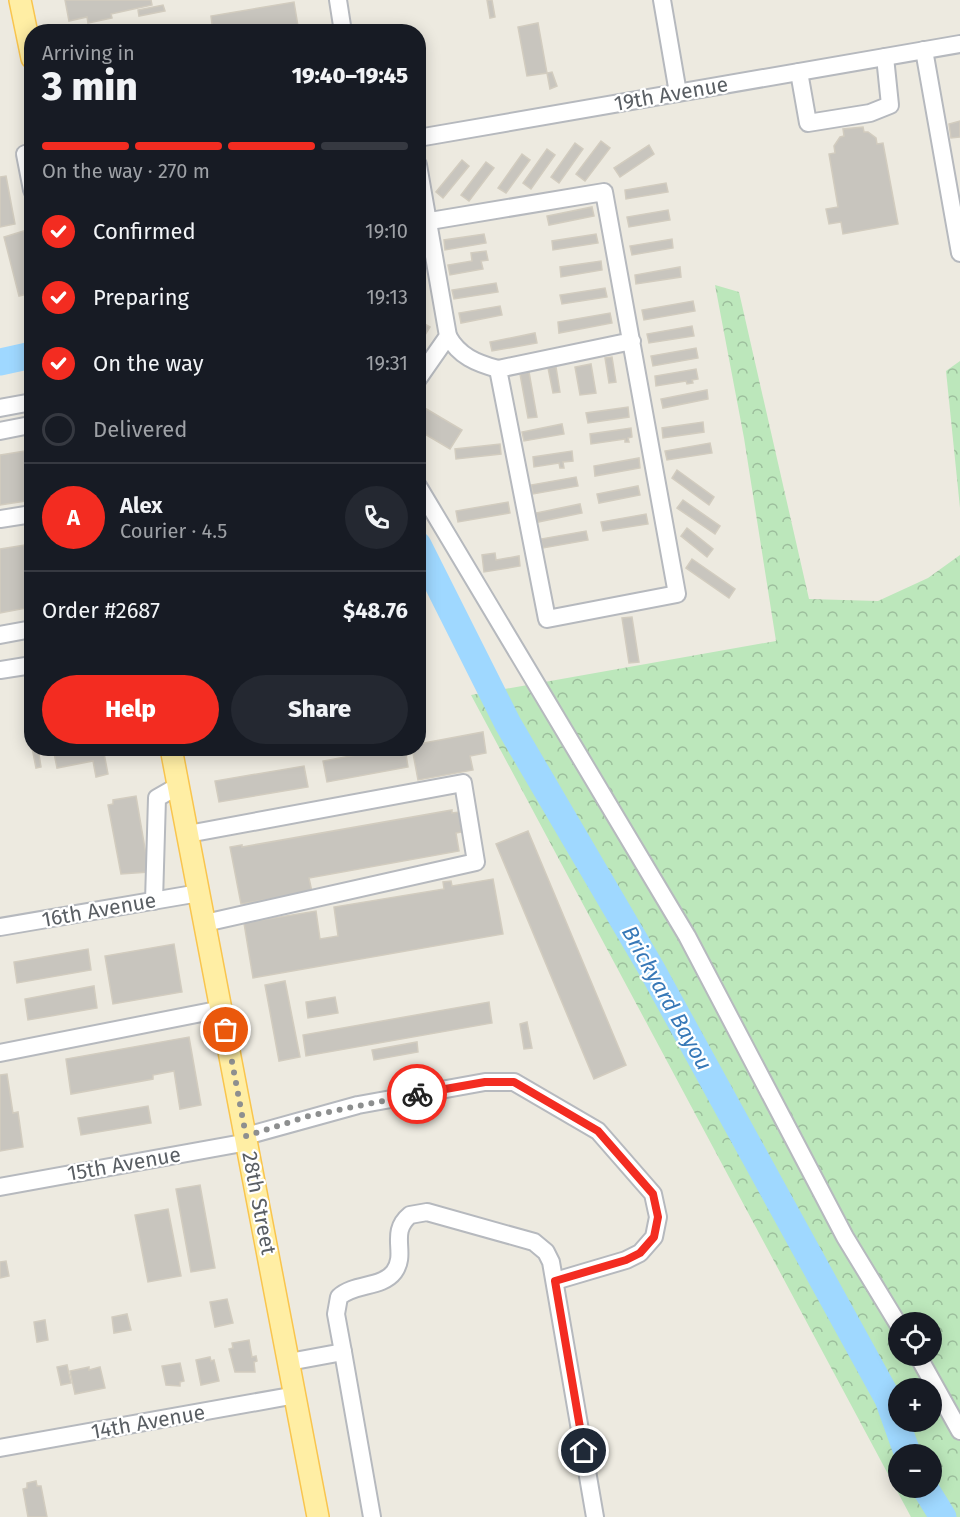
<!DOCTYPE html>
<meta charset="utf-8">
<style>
body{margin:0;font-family:"Fira Sans",sans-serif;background:#242831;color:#f1f3f6;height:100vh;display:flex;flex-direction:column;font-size:22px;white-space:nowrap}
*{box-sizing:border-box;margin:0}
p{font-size:20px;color:#9ea1a6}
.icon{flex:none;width:33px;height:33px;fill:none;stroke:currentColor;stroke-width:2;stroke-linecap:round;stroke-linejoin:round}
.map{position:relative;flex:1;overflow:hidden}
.panel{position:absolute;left:24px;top:24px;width:402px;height:732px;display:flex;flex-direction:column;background:#171b24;border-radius:24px;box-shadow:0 3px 15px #0003}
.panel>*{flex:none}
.tools{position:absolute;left:888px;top:1312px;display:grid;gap:12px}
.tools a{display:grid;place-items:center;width:54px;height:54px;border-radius:50%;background:#171b24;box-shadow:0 3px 15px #0003;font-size:30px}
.pin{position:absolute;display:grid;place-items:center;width:51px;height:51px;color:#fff;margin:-26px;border:3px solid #fff;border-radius:50%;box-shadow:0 2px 6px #0007}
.courier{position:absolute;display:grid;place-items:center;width:60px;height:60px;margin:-30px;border:4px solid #f32c21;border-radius:50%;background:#fff;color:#222;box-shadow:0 2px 8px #0007}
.headline em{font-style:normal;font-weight:800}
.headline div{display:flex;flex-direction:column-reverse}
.headline{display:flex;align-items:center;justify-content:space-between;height:102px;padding:0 18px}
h1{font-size:39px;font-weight:800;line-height:45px}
.bar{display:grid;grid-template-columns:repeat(4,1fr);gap:9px 6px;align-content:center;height:72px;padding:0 18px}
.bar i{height:8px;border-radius:4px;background:#363941}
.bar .current{background:#f32c21}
.bar p{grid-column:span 4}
.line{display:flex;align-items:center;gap:15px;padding:0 18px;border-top:2px solid #363941}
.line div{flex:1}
.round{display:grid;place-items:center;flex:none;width:63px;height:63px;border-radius:32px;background:#242831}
ol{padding:0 18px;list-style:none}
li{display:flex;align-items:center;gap:18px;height:66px}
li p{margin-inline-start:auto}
li .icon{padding:6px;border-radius:50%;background:#f32c21;color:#fff;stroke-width:4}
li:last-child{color:#9ea1a6}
li i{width:33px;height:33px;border:3px solid #363941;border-radius:50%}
.primary-button{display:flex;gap:12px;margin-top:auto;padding:12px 18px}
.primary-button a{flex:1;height:69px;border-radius:36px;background:#f32c21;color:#fff;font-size:24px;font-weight:800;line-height:69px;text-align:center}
.primary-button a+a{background:#242831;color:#f1f3f6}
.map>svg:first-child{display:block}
.forest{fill:url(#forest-crowns);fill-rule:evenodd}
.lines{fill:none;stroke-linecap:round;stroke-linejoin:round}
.river{stroke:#9fd8ff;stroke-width:27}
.building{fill:#c8c5be;stroke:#d2ccbf;stroke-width:1.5}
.minor-casing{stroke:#b6b9be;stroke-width:20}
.major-casing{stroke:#f9c54e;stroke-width:24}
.minor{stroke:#fff;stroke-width:16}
.major{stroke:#ffeea4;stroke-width:21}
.done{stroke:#8d8f8f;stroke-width:6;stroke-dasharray:0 10.8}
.route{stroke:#f32c21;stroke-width:8}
.labels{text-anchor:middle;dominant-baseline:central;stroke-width:4.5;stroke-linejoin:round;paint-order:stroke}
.street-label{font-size:21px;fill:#595e63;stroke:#fff}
.water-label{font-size:22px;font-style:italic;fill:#3778b7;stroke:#fff}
</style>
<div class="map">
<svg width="960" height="1517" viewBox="0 0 960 1517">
<defs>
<pattern id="forest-crowns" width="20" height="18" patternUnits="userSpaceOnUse" patternTransform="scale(1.5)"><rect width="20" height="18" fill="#bce7bb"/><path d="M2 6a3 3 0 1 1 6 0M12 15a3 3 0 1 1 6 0" fill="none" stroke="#9cbe9c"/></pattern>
</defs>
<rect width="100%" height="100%" fill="#edeae0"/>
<g class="forest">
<path d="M715,285L739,292L809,599L878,601L928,578L960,555V1517H911L471,695L776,641L744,438ZM898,1323H932V1356H898ZM898,1389H932V1422H898ZM898,1455H932V1488H898Z"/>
<polygon points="960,361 960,508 946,371"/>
</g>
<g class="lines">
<g class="river">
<polyline points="0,362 32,355"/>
<polyline points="418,545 508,724 651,968 888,1399 908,1455"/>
<polyline points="925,1488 943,1517"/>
</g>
</g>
<g class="building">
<polygon points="65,0 151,0 152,5 111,14 112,18 88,23 87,17 69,21"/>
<polygon points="487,0 492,0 495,17 490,18"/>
<polygon points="294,2 299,32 213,32 211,16"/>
<polygon points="163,5 165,11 139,16 138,10"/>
<polygon points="538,23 547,73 527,76 518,27"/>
<polygon points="118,25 119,32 84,32"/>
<polygon points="552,72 557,86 550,89 547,73"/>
<polygon points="960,121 960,137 951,138 949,124"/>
<polygon points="863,127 864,132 868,132 876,138 877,144 883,143 898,224 843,234 841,222 829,224 826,209 838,207 829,154 835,153 834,146 840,137 844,136 843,129"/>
<polygon points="601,141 610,148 585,181 576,174"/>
<polygon points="575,143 583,149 559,183 551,177"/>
<polygon points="649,145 654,154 620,177 614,168"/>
<polygon points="547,149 555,155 531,189 523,183"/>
<polygon points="522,154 530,160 506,193 498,188"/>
<polygon points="462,160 469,166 443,198 436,192"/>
<polygon points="486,162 494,168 469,201 461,195"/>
<polygon points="6,176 15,224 0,227 0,177"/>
<polygon points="666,183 668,192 626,199 625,190"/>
<polygon points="592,207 594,216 549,225 547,216"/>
<polygon points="668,210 670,220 629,227 627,217"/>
<polygon points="27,230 32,247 32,293 19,296 4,237"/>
<polygon points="484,234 486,243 445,250 444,240"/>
<polygon points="596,234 598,243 553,250 552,241"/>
<polygon points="672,239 673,248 632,255 630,246"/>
<polygon points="486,251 488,260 481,261 483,269 450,275 448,265 472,261 471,253"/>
<polygon points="601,261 602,270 561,277 560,267"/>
<polygon points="680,267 681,277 636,284 635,275"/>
<polygon points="496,283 498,292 454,299 452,290"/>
<polygon points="605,288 607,297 562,304 560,295"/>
<polygon points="693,301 695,311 644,320 642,310"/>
<polygon points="500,306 502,315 461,323 459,313"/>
<polygon points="610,313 612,323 559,333 558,322"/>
<polygon points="418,320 430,327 425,335 418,331"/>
<polygon points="692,326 694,336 649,343 647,334"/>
<polygon points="535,333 537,343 492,351 490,342"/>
<polygon points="696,348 698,358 653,366 651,356"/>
<polygon points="612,357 616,382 609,383 605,358"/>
<polygon points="591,364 596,393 580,395 575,367"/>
<polygon points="556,367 560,392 553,393 548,368"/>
<polygon points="696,369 698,379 692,380 693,383 687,384 686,381 656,386 655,376"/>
<polygon points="529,372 537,417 528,418 520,374"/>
<polygon points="707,390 708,399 663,408 661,399"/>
<polygon points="423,407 462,430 450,449 418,430 418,416"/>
<polygon points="628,407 629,417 588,423 586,413"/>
<polygon points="703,422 704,432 663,438 662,428"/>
<polygon points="562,424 564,434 524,441 522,432"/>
<polygon points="631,428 632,437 628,438 629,442 625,442 625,439 591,444 590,434"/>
<polygon points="710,443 712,453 667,460 665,451"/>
<polygon points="500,444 501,454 456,459 455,449"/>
<polygon points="32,450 32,500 0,505 0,455"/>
<polygon points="572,451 573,461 563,462 564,468 560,468 559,463 534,467 533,457"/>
<polygon points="639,458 640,468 595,476 594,466"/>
<polygon points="677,470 714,497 709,505 672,478"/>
<polygon points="576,477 578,486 533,494 531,485"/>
<polygon points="638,486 640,495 599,503 597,494"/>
<polygon points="683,500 720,526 715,534 677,508"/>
<polygon points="508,502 510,513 458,522 456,511"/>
<polygon points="580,504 582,513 538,522 536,513"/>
<polygon points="646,514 648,524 603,531 601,522"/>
<polygon points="687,528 713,549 707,557 681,536"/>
<polygon points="586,531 588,540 543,548 541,539"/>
<polygon points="32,544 32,607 0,613 0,549"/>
<polygon points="495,553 496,560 519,556 520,566 484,572 482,555"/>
<polygon points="692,559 735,589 729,598 686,568"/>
<polygon points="632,617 639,662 629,663 622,618"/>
<polygon points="483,732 486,753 470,756 473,770 418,780 412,748 418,748 418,744"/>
<polygon points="32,748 38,748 41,767 36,768"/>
<polygon points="53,748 103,748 108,774 96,777 93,761 57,768"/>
<polygon points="394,748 405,748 408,767 327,782 323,761"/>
<polygon points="304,766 308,787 219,802 215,781"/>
<polygon points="136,796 149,872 121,874 108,805 113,804 113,800"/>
<polygon points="452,810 452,813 459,812 462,832 456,833 459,851 309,878 312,892 241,904 230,847 242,845 242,847"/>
<polygon points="528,831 626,1065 594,1079 496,844"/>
<polygon points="493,879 503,934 253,978 244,923 316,911 320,939 338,936 334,907 444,889 443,882 451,881 452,886"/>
<polygon points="174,944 182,992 113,1004 105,956"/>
<polygon points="88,949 91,970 17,983 14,962"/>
<polygon points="285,981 300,1057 279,1061 265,985"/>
<polygon points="94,986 97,1008 28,1020 25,999"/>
<polygon points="335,997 338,1013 308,1018 306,1002"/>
<polygon points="489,1002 492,1023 306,1056 303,1035"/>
<polygon points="527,1022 532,1048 524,1049 520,1024"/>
<polygon points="189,1037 201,1105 180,1109 174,1071 153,1075 153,1079 71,1094 66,1059"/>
<polygon points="417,1042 418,1052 374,1060 372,1050"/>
<polygon points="7,1074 13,1113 18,1112 23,1147 0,1151 0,1075"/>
<polygon points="148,1106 151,1123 81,1135 78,1118"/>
<polygon points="200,1185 215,1268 191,1272 176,1189"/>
<polygon points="168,1209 181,1276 148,1282 135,1215"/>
<polygon points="6,1261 9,1276 0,1278 0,1262"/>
<polygon points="227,1299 233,1323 215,1327 210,1302"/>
<polygon points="127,1314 131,1330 114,1333 112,1317"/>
<polygon points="45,1320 48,1340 37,1342 34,1322"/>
<polygon points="249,1340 252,1357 256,1356 257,1361 254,1362 255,1372 235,1372 229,1349 233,1348 232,1343"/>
<polygon points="210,1357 211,1361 214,1360 219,1381 201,1385 196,1360"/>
<polygon points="180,1363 184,1381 180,1382 180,1386 166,1385 162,1366"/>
<polygon points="67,1365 71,1383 61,1385 57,1367"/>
<polygon points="89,1367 89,1370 100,1367 105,1388 75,1394 70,1371"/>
<polygon points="36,1481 37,1486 41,1486 47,1517 28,1517 23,1489 27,1488 27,1483"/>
</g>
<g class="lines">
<g class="minor-casing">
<g id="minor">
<polyline points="338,0 343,32"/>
<polyline points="662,0 678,93"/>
<polyline points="924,50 960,253"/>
<polyline points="799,72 808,123 870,113 890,105 885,57"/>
<polyline points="418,138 960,44"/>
<polyline points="32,152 25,154 32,190"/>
<polyline points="418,165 448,336 418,379"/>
<polyline points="418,223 604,192 677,594 547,619 498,369 632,341"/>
<path d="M448,336C459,356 476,363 498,369"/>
<polyline points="0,408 32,402"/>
<polyline points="0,431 30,425"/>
<polyline points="418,486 687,936 845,1237 898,1324"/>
<polyline points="0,519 32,514"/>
<polyline points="0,635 32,629"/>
<polyline points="0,670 32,665"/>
<polyline points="188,834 463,783 476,862 205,923"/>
<polyline points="154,901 157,798 178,786"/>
<polyline points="0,927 199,893"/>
<polyline points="0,1053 222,1009"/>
<polyline points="246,1136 358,1105 485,1082 514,1082 598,1131 653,1194 658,1217 654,1237 640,1253 626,1260 555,1281"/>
<polyline points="0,1187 248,1142"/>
<polyline points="343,1352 372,1517"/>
<polyline points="918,1356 960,1431"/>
<path d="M289,1362L343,1352L336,1314L339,1297C354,1283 382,1288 394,1272C408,1253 388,1233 410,1215L427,1212L534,1242L546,1252L551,1262L595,1517"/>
<polyline points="0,1448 296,1395"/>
</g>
</g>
<g class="major-casing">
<g id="major">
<polyline points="20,0 32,58"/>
<polyline points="171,748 318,1517"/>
</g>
</g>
<use href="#minor" class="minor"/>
<use href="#major" class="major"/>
</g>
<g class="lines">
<polyline class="done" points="226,1030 246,1136 309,1116 417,1094"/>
<polyline class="route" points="417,1094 485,1082 514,1082 598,1131 653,1194 658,1217 654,1237 640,1253 626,1260 555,1281 584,1451"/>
</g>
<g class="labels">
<g class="street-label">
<text transform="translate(671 94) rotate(-10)">19th Avenue</text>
<text transform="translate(99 910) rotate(-10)">16th Avenue</text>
<text transform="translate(124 1164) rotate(-10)">15th Avenue</text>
<text transform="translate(259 1203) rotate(79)">28th Street</text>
<text transform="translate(148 1422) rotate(-10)">14th Avenue</text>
</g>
<g class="water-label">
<text transform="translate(667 998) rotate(61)">Brickyard Bayou</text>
</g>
</g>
</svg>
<div class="tools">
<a><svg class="icon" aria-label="locate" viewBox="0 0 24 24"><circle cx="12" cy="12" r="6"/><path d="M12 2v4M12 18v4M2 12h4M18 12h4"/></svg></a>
<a>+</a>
<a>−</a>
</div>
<div class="pin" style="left:226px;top:1030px;background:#ea580c"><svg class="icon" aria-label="bag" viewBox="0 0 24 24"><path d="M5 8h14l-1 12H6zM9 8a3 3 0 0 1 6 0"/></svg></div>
<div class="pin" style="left:584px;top:1451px;background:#1f2937"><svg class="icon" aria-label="home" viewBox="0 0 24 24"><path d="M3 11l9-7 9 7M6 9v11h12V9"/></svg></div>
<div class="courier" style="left:417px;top:1094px"><svg class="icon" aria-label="bike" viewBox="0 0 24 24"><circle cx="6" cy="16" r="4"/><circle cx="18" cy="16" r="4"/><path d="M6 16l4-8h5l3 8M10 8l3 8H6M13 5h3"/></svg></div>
<section class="panel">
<div class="headline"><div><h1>3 min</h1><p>Arriving in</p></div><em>19:40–19:45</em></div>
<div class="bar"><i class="current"></i><i class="current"></i><i class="current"></i><i></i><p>On the way · 270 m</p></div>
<ol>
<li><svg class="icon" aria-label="check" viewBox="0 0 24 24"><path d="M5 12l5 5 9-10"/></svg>Confirmed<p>19:10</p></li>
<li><svg class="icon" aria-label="check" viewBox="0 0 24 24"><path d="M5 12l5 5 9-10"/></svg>Preparing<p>19:13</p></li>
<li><svg class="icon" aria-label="check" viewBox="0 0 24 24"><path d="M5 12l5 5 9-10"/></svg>On the way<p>19:31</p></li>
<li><i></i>Delivered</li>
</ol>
<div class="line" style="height:108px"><b class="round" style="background:#f32c21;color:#fff">A</b><div><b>Alex</b><p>Courier · 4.5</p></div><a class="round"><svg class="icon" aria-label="phone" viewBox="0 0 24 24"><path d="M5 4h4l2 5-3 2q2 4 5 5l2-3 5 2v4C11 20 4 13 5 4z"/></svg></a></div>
<div class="line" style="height:78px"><div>Order #2687</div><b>$48.76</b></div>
<div class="primary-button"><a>Help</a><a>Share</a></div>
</section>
</div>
